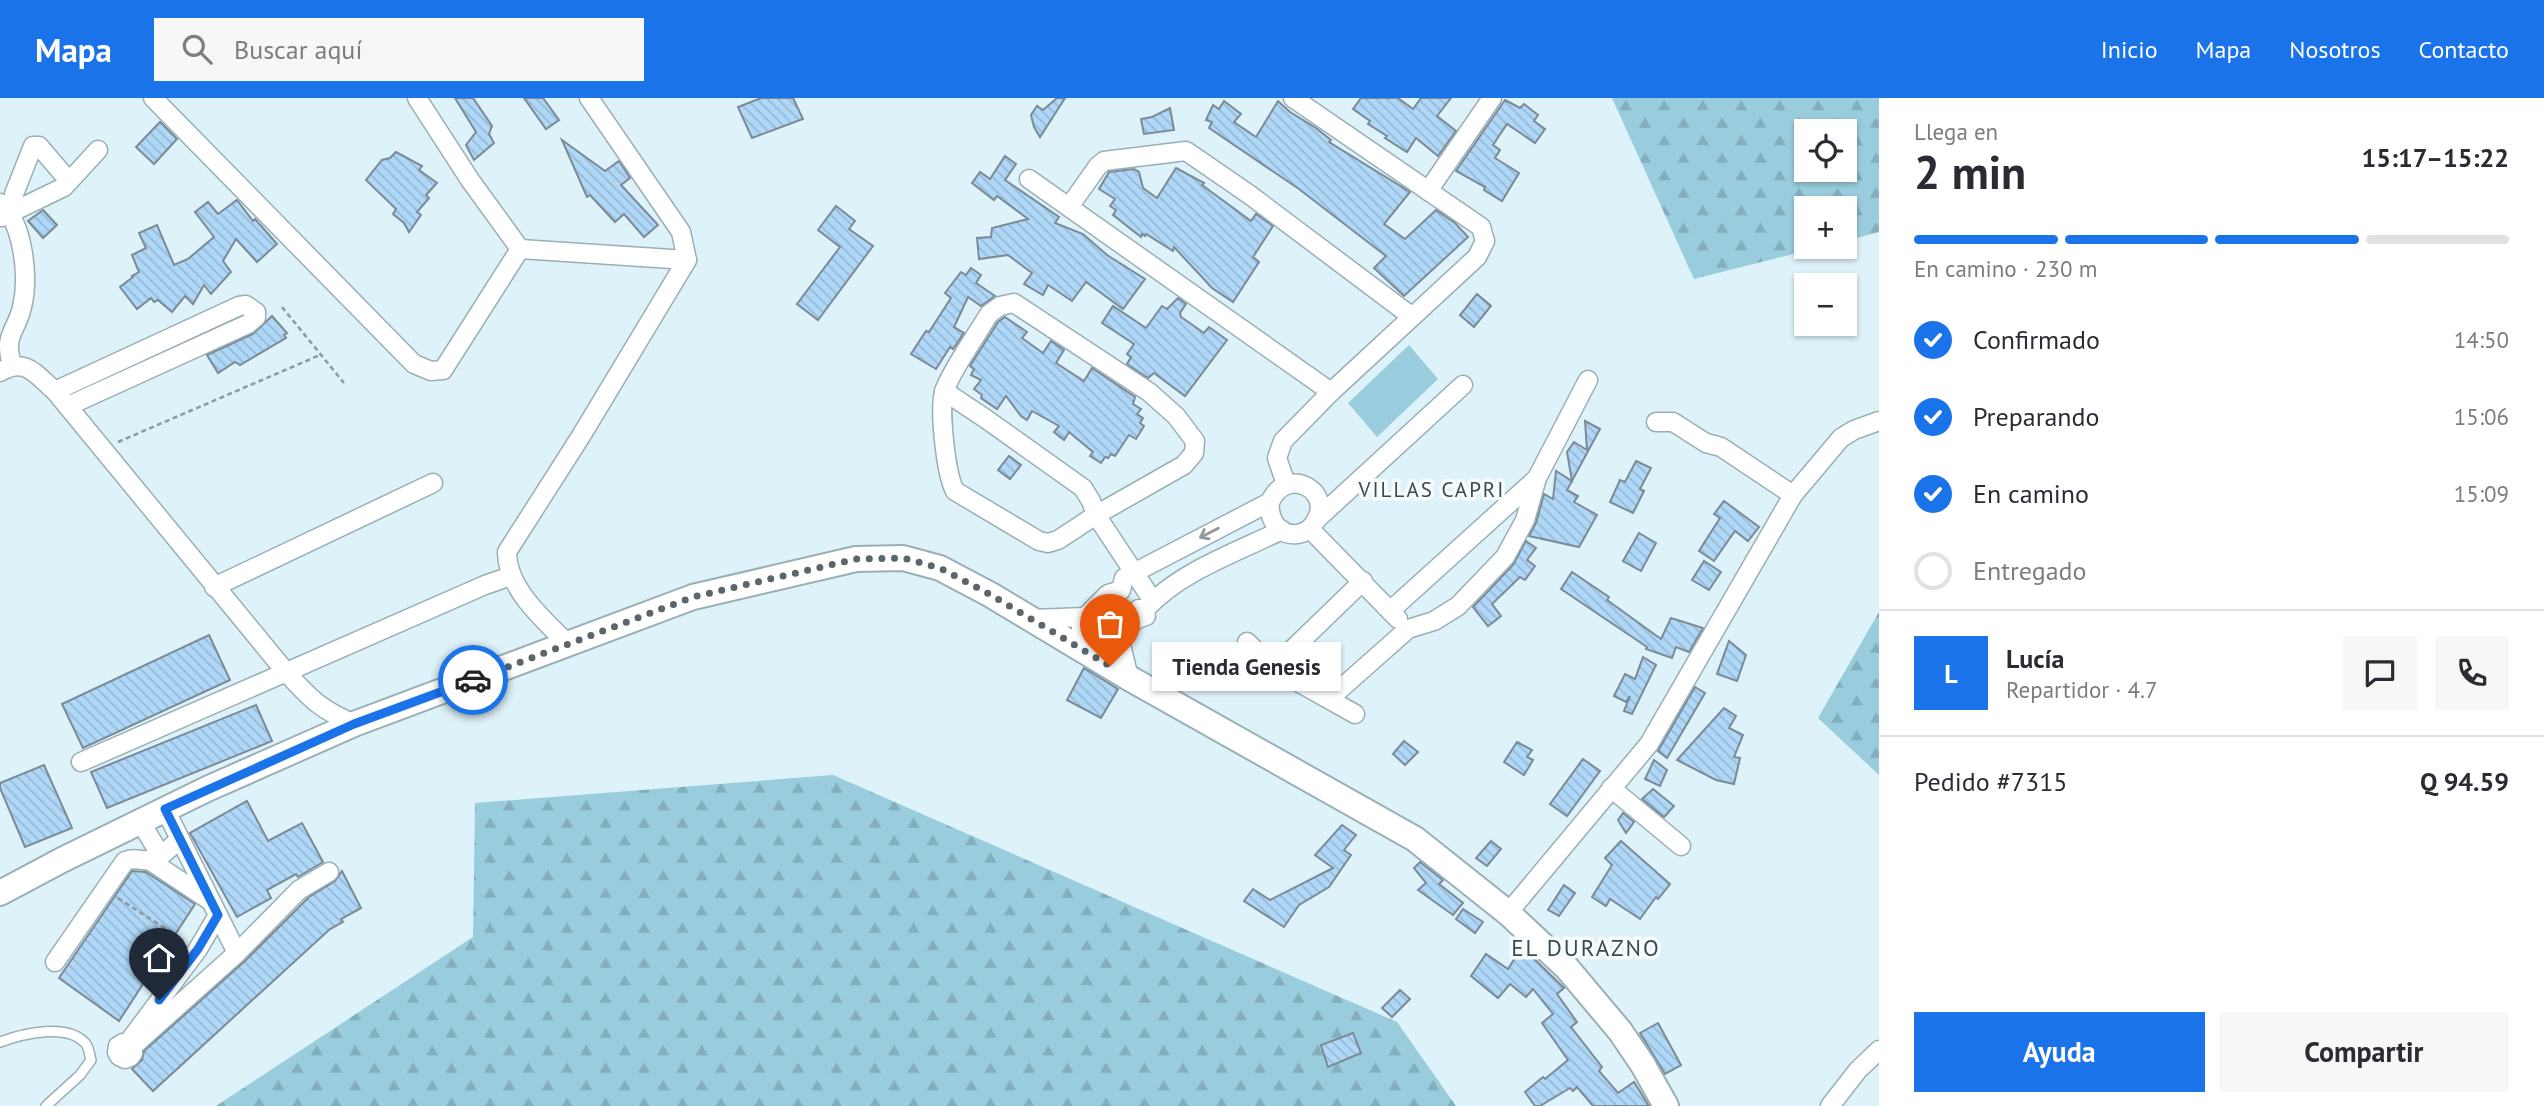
<!DOCTYPE html>
<html lang="es">
<meta charset="utf-8">
<style>
body{margin:0;font-family:"PT Sans",sans-serif;background:#f7f7f7;color:#2b2b33;height:100vh;display:flex;flex-direction:column;font-size:26px;white-space:nowrap}
*{box-sizing:border-box;margin:0}
p{font-size:23px;color:#7c7c81}
.icon{flex:none;width:38px;height:38px;fill:none;stroke:currentColor;stroke-width:2;stroke-linecap:round;stroke-linejoin:round}
.map{position:relative;flex:1;overflow:hidden}
.drawer{display:flex;flex-direction:column;background:#fff;width:665px}
.drawer>*{flex:none}
.fabs{position:absolute;left:1794px;top:21px;display:grid;gap:14px}
.fabs a{display:grid;place-items:center;width:63px;height:63px;border-radius:0px;background:#fff;box-shadow:0 2px 5px #0004;font-size:35px}
.pin{position:absolute;display:grid;place-items:center;width:60px;height:60px;color:#fff;margin:-72px -30px;border-radius:50% 50% 50% 0;rotate:-45deg;box-shadow:0 0 7px #0007}
.pin .icon{rotate:45deg}
.courier{position:absolute;display:grid;place-items:center;width:70px;height:70px;margin:-35px;border:5px solid #1a73e8;border-radius:50%;background:#fff;color:#222;box-shadow:0 2px 9px #0007}
.bubble{position:absolute;height:49px;border-radius:0px;background:#fff;box-shadow:0 2px 5px #0004;font-size:23px;font-weight:600;line-height:49px;text-align:center}
.head em{font-style:normal;font-weight:600}
.head div{display:flex;flex-direction:column-reverse}
.head{display:flex;align-items:center;justify-content:space-between;height:119px;padding:0 35px}
h1{font-size:46px;font-weight:600;line-height:52px}
.bar{display:grid;grid-template-columns:repeat(4,1fr);gap:10px 7px;align-content:center;height:84px;padding:0 35px}
.bar i{height:9px;border-radius:5px;background:#e1e1e2}
.bar .selected{background:#1a73e8}
.bar p{grid-column:span 4}
.line{display:flex;align-items:center;gap:18px;padding:0 35px;border-top:2px solid #e1e1e2}
.line div{flex:1}
.round{display:grid;place-items:center;flex:none;width:74px;height:74px;border-radius:0px;background:#f7f7f7}
ol{padding:0 35px;list-style:none}
li{display:flex;align-items:center;gap:21px;height:77px}
li p{margin-inline-start:auto}
li .icon{padding:7px;border-radius:50%;background:#1a73e8;color:#fff;stroke-width:4}
li:last-child{color:#7c7c81}
li i{width:38px;height:38px;border:4px solid #e1e1e2;border-radius:50%}
.action{display:flex;gap:14px;margin-top:auto;padding:14px 35px}
.action a{flex:1;height:80px;border-radius:0px;background:#1a73e8;color:#fff;font-size:28px;font-weight:600;line-height:80px;text-align:center}
.action a+a{background:#f7f7f7;color:#2b2b33}
header{display:flex;align-items:center;gap:42px;box-sizing:border-box;height:98px;padding:0 35px;background:#1a73e8;color:#fff}
header strong{font-size:33px}
nav{display:flex;gap:38px;margin-inline-start:auto;font-size:24px}
.search{width:490px;height:63px;background:#f7f7f7;display:flex;align-items:center;gap:18px;box-sizing:border-box;padding:0 24px;border-radius:0px;color:#7c7c81;font-size:26px}
main{display:flex;flex:1;min-height:0}
.map>svg:first-child{display:block}
.forest{fill:url(#forest-firs);fill-rule:evenodd}
.pitch{fill:#99ccdc}
.building{fill:url(#building-back-hatch);stroke:#7b8a96;stroke-width:2}
.lines{fill:none;stroke-linecap:round;stroke-linejoin:round}
.lane-casing{stroke:#9aafb5;stroke-width:12}
.street-casing{stroke:#9aafb5;stroke-width:21}
.secondary-casing{stroke:#9aafb5;stroke-width:28}
.path{stroke:#8a9a9f;stroke-width:2.5;stroke-dasharray:5 3.5;stroke-linecap:butt}
.lane{stroke:#fff;stroke-width:9}
.street{stroke:#fff;stroke-width:18}
.secondary{stroke:#fff;stroke-width:24}
.oneway{stroke:#95989a}
.done{stroke:#5a666b;stroke-width:7;stroke-dasharray:0 12.6}
.route{stroke:#1a73e8;stroke-width:9}
.labels{text-anchor:middle;dominant-baseline:central;stroke-width:7;stroke-linejoin:round;paint-order:stroke}
.neighbourhood-label{font-size:21px;letter-spacing:2px;fill:#384b50;stroke:#f8fcfd}
.quarter-label{font-size:23px;letter-spacing:2px;fill:#384b50;stroke:#f8fcfd}
</style>
<header>
<strong>Mapa</strong>
<div class="search"><svg class="icon" aria-label="search" viewBox="0 0 24 24"><circle cx="10" cy="10" r="6"/><path d="M15 15l6 6"/></svg>Buscar aquí</div>
<nav><a>Inicio</a><a>Mapa</a><a>Nosotros</a><a>Contacto</a></nav>
</header>
<main>
<div class="map">
<svg width="1879" height="1008" viewBox="0 0 1879 1008">
<defs>
<pattern id="forest-firs" width="22" height="20" patternUnits="userSpaceOnUse" patternTransform="scale(1.75)"><rect width="22" height="20" fill="#99ccdc"/><path d="M5 1l3.5 6h-7zM16 11l3.5 6h-7z" fill="#83afbc"/></pattern>
<pattern id="building-back-hatch" width="6" height="6" patternUnits="userSpaceOnUse" patternTransform="scale(1.75)"><rect width="6" height="6" fill="#afd8f8"/><path d="M-1 5l2 2M0 0l6 6M5-1l2 2" fill="none" stroke="#96b9d4"/></pattern>
</defs>
<rect width="100%" height="100%" fill="#ddf2f9"/>
<g class="forest">
<path d="M1612,0H1879V134L1845,143L1844,110H1806V149H1821L1694,181ZM1806,33H1844V72H1806Z"/>
<polygon points="1879,514 1879,677 1818,620"/>
<polygon points="833,677 1397,924 1456,1008 216,1008 473,839 475,705"/>
</g>
<polygon class="pitch" points="1409,247 1438,281 1377,339 1348,305"/>
<g class="building">
<polygon points="455,0 473,0 492,28 489,36 494,45 474,62 466,47 476,34"/>
<polygon points="524,0 543,0 559,22 546,31"/>
<polygon points="761,0 793,0 803,21 752,40 738,9"/>
<polygon points="1057,0 1065,0 1040,39 1034,29 1031,17 1037,8 1043,12"/>
<polygon points="1361,0 1398,0 1413,11 1421,0 1451,0 1437,18 1456,33 1438,58 1416,40 1407,54 1385,40 1387,38 1368,26 1370,23 1353,11"/>
<polygon points="1505,2 1520,10 1524,6 1538,17 1534,23 1545,31 1535,45 1507,26 1493,47 1500,52 1495,60 1519,75 1502,103 1484,92 1485,89 1456,73"/>
<polygon points="1224,3 1241,16 1234,24 1256,39 1278,3 1290,14 1316,30 1331,42 1329,44 1410,94 1384,126 1405,141 1436,112 1455,125 1468,139 1404,198 1374,170 1386,158 1299,91 1209,30 1212,24 1206,22 1213,7 1219,11"/>
<polygon points="1170,10 1174,32 1144,36 1141,21 1152,19"/>
<polygon points="160,24 177,41 154,66 136,49"/>
<polygon points="562,42 605,73 619,63 630,80 621,87 658,127 644,139 624,116 615,124 590,97 587,99"/>
<polygon points="396,54 422,68 419,72 437,85 426,97 429,100 417,114 421,117 409,134 404,125 393,116 396,111 366,82 382,62 390,60"/>
<polygon points="1005,58 1016,66 1005,82 1059,119 1055,125 1083,136 1107,157 1145,181 1123,211 1086,184 1072,203 1048,187 1043,197 1024,186 1032,175 1008,157 979,161 977,140 991,139 992,130 1028,121 997,98 994,102 972,85 980,74 990,81"/>
<polygon points="1176,70 1204,85 1202,87 1251,123 1256,116 1273,128 1253,159 1259,164 1233,204 1212,190 1174,149 1173,153 1146,136 1145,138 1142,136 1141,139 1113,117 1116,112 1110,108 1115,101 1099,91 1109,74 1134,71 1139,74 1143,90 1157,100"/>
<polygon points="237,102 253,123 255,121 277,146 257,164 236,141 223,163 231,174 211,196 204,187 193,206 185,198 172,214 158,202 154,204 151,200 137,211 120,189 133,179 132,178 139,174 132,157 146,150 139,135 157,127 174,167 188,161 214,139 195,114 208,104 218,116"/>
<polygon points="836,108 855,123 849,131 873,148 818,222 797,206 840,149 818,132"/>
<polygon points="43,112 57,127 43,140 28,123"/>
<polygon points="971,170 981,177 976,185 995,198 981,208 968,199 954,229 964,235 953,251 950,249 936,271 911,256 926,233 929,234 951,200 945,195 961,174 966,177"/>
<polygon points="1477,196 1491,208 1474,229 1460,217"/>
<polygon points="1178,200 1186,206 1180,215 1181,219 1204,235 1209,229 1227,242 1185,298 1154,275 1148,280 1127,266 1131,259 1127,256 1134,246 1102,225 1113,208 1146,230 1162,208 1167,211"/>
<polygon points="272,218 287,235 284,237 286,240 240,267 235,264 218,275 207,257 253,236"/>
<polygon points="1005,219 1027,234 1022,240 1043,255 1051,243 1064,252 1056,265 1084,283 1092,270 1135,299 1133,306 1141,311 1137,316 1143,320 1140,325 1144,328 1136,341 1129,337 1115,358 1111,356 1108,360 1105,359 1101,365 1090,358 1093,354 1069,334 1064,342 1054,334 1059,328 1032,313 1027,322 1021,318 1006,298 997,311 981,300 982,297 974,291 981,282 971,277 974,271 970,268 998,224"/>
<polygon points="1585,323 1600,331 1567,392 1578,398 1574,404 1597,417 1579,449 1529,438 1536,425 1544,396 1553,401 1556,373 1572,383 1567,354 1574,344 1587,352"/>
<polygon points="1009,358 1021,367 1010,381 998,372"/>
<polygon points="1636,363 1651,370 1640,391 1644,393 1633,415 1610,404 1620,382 1625,384"/>
<polygon points="1724,403 1759,429 1748,443 1735,433 1714,463 1699,453 1720,420 1714,416"/>
<polygon points="1639,435 1656,445 1641,473 1623,463"/>
<polygon points="1526,443 1536,450 1527,462 1535,468 1525,482 1520,479 1492,506 1501,518 1488,528 1473,509 1513,467"/>
<polygon points="1704,463 1721,474 1709,492 1692,482"/>
<polygon points="1572,474 1609,499 1607,502 1661,541 1671,520 1703,530 1689,554 1676,549 1672,560 1646,551 1647,549 1561,491"/>
<polygon points="209,537 230,582 83,650 62,606"/>
<polygon points="1729,543 1746,557 1737,583 1717,576"/>
<polygon points="1643,559 1656,567 1632,616 1624,613 1630,598 1626,604 1614,598 1625,576 1635,581"/>
<polygon points="1084,570 1118,591 1101,620 1067,602"/>
<polygon points="1695,589 1705,595 1667,660 1658,653"/>
<polygon points="256,607 272,643 107,710 91,674"/>
<polygon points="1724,610 1736,618 1729,630 1743,637 1734,659 1740,660 1734,686 1716,682 1677,662"/>
<polygon points="1404,643 1418,654 1405,667 1393,656"/>
<polygon points="1517,644 1532,652 1527,659 1533,662 1524,677 1504,664"/>
<polygon points="1583,661 1600,673 1567,718 1550,706"/>
<polygon points="1654,662 1667,672 1660,688 1645,681"/>
<polygon points="44,667 72,730 25,749 0,690 0,685"/>
<polygon points="1653,691 1674,708 1664,719 1642,701"/>
<polygon points="247,703 268,743 302,725 323,764 298,779 296,776 267,792 271,800 237,819 190,735"/>
<polygon points="1623,715 1634,724 1626,735 1618,722"/>
<polygon points="1342,727 1356,737 1344,752 1351,757 1329,789 1299,807 1284,829 1244,803 1253,791 1270,802 1333,770 1315,757"/>
<polygon points="1491,743 1501,751 1487,768 1476,760"/>
<polygon points="1621,743 1670,786 1658,801 1656,799 1640,821 1610,801 1606,808 1592,799 1612,767 1605,760"/>
<polygon points="1420,764 1443,782 1439,786 1463,805 1453,817 1418,792 1426,785 1414,770"/>
<polygon points="132,773 146,774 195,806 119,923 59,880"/>
<polygon points="342,773 361,810 341,821 343,824 330,831 153,993 132,971 142,962 144,953 245,863 309,799 335,783"/>
<polygon points="1564,787 1575,795 1559,818 1548,812"/>
<polygon points="1463,811 1483,824 1475,835 1456,821"/>
<polygon points="1522,849 1564,890 1557,896 1577,924 1571,929 1602,969 1599,973 1618,995 1634,984 1649,1008 1593,1008 1577,989 1573,993 1570,990 1540,1008 1535,1008 1525,994 1543,979 1545,981 1568,962 1542,925 1553,916 1533,891 1526,899 1510,886 1498,900 1471,878 1486,856 1508,871"/>
<polygon points="1400,892 1410,901 1392,919 1382,910"/>
<polygon points="1658,925 1681,967 1665,976 1640,935"/>
<polygon points="1353,935 1361,955 1328,969 1321,947"/>
</g>
<g class="lines">
<g class="lane-casing">
<path id="lane" d="M0,944C22,936 68,924 86,946C89,950 89,956 91,962L80,977L46,1008"/>
</g>
<g class="street-casing">
<g id="street">
<polyline points="153,0 414,266 431,273 443,272 520,151"/>
<polyline points="417,0 470,82 520,151"/>
<polyline points="1029,81 1331,294"/>
<polyline points="1428,93 1492,0"/>
<path d="M0,105C24,125 29,180 22,209C16,235 3,236 12,267"/>
<polyline points="1069,109 1098,68 1104,63 1186,53 1250,97 1411,218"/>
<polyline points="11,116 14,96 33,48 39,48 69,83"/>
<polyline points="2,119 64,89 98,52"/>
<polyline points="520,151 687,162"/>
<path d="M1014,205L1149,294L1176,318L1195,343L1194,355L1184,367L1096,417L1058,442L1048,445L1039,443L955,393C946,377 938,308 945,291C953,270 976,238 989,216L1000,208Z"/>
<path d="M0,274C26,259 35,276 55,293L285,573C311,601 318,610 354,626"/>
<polyline points="55,293 239,208 246,207 256,214 256,219 248,226 68,308"/>
<polyline points="944,293 986,321 1083,390 1091,403 1096,417 1153,503"/>
<polyline points="1656,324 1673,324 1706,345 1721,349 1793,397"/>
<polyline points="1286,386 1277,360 1283,343 1331,294 1477,159 1485,143 1481,129 1293,0"/>
<polyline points="1317,421 1463,287"/>
<polyline points="1310,431 1398,521"/>
<polyline points="214,489 433,385"/>
<polyline points="1096,509 1123,534"/>
<polyline points="1390,513 1536,381"/>
<polyline points="1033,521 1085,519"/>
<path d="M1135,522L1139,511H1146C1177,475 1239,453 1282,432"/>
<polyline points="1247,544 1273,570 1355,616"/>
<path d="M569,547C544,522 507,491 507,454L581,338L687,162L681,134L589,0"/>
<path d="M1080,550L1081,529L1085,519L1108,496L1121,492L1124,480L1270,404C1287,366 1335,394 1315,424C1311,431 1305,435 1297,436C1278,438 1268,420 1270,404"/>
<polyline points="1090,556 1119,538"/>
<polyline points="1273,570 1363,483"/>
<polyline points="1129,580 1119,538 1135,522 1146,518"/>
<polyline points="1329,601 1408,531 1434,523 1458,508 1505,459 1525,422 1537,380 1588,282"/>
<polyline points="81,664 485,487 511,478"/>
<polyline points="1611,690 1681,748"/>
<polyline points="165,711 237,855"/>
<polyline points="140,723 161,758"/>
<polyline points="149,762 209,802"/>
<polyline points="1508,815 1649,646 1793,397 1841,340 1854,332 1879,323"/>
<path d="M55,864L125,763C136,759 138,763 149,762C160,762 171,748 180,741"/>
<polyline points="130,942 198,851 218,817"/>
<polyline points="132,949 128,945 123,945 118,948 117,954 119,958 125,961 130,959 133,955 132,949 237,855 299,792 329,774"/>
<polyline points="1830,1008 1858,972 1879,952"/>
</g>
</g>
<g class="secondary-casing">
<polyline id="secondary" points="0,795 62,762 207,691 354,626 693,499 856,461 903,460 940,470 991,497 1129,580 1415,741 1508,815 1567,870 1620,933 1643,967 1666,1008"/>
</g>
<g class="path">
<polyline points="282,209 344,285"/>
<polyline points="118,344 320,257"/>
<polyline points="118,800 183,842"/>
</g>
<use href="#lane" class="lane"/>
<use href="#street" class="street"/>
<use href="#secondary" class="secondary"/>
</g>
<defs><path id="oneway-shaft" d="M-6 0H5M1.5-3L5.5 0L1.5 3" fill="none" stroke-width="1.6" stroke-linecap="round" stroke-linejoin="round" transform="scale(1.75)"/></defs>
<use class="oneway" href="#oneway-shaft" transform="translate(1209 435) rotate(153)"/>
<g class="lines">
<polyline class="done" points="473,582 693,499 856,461 903,460 940,470 991,497 1110,568"/>
<polyline class="route" points="159,902 198,851 218,817 165,711 354,626 473,582"/>
</g>
<g class="labels">
<g class="neighbourhood-label">
<text x="1432" y="391">VILLAS CAPRI</text>
</g>
<g class="quarter-label">
<text x="1586" y="849">EL DURAZNO</text>
</g>
</g>
</svg>
<div class="fabs">
<a><svg class="icon" aria-label="locate" viewBox="0 0 24 24"><circle cx="12" cy="12" r="6"/><path d="M12 2v4M12 18v4M2 12h4M18 12h4"/></svg></a>
<a>+</a>
<a>−</a>
</div>
<div class="pin" style="left:1110px;top:568px;background:#ea580c"><svg class="icon" aria-label="bag" viewBox="0 0 24 24"><path d="M5 8h14l-1 12H6zM9 8a3 3 0 0 1 6 0"/></svg></div>
<div class="pin" style="left:159px;top:902px;background:#1f2937"><svg class="icon" aria-label="home" viewBox="0 0 24 24"><path d="M3 11l9-7 9 7M6 9v11h12V9"/></svg></div>
<div class="courier" style="left:473px;top:582px"><svg class="icon" aria-label="car" viewBox="0 0 24 24"><path d="M5 17H2v-5l4-1 3-4h7l3 4 3 1v5h-3M9 17h6M6 11h13"/><circle cx="7" cy="17" r="2"/><circle cx="17" cy="17" r="2"/></svg></div>
<div class="bubble" style="left:1152px;top:544px;width:189px">Tienda Genesis</div>
</div>
<section class="drawer">
<div class="head"><div><h1>2 min</h1><p>Llega en</p></div><em>15:17–15:22</em></div>
<div class="bar"><i class="selected"></i><i class="selected"></i><i class="selected"></i><i></i><p>En camino · 230 m</p></div>
<ol>
<li><svg class="icon" aria-label="check" viewBox="0 0 24 24"><path d="M5 12l5 5 9-10"/></svg>Confirmado<p>14:50</p></li>
<li><svg class="icon" aria-label="check" viewBox="0 0 24 24"><path d="M5 12l5 5 9-10"/></svg>Preparando<p>15:06</p></li>
<li><svg class="icon" aria-label="check" viewBox="0 0 24 24"><path d="M5 12l5 5 9-10"/></svg>En camino<p>15:09</p></li>
<li><i></i>Entregado</li>
</ol>
<div class="line" style="height:126px"><b class="round" style="background:#1a73e8;color:#fff">L</b><div><b>Lucía</b><p>Repartidor · 4.7</p></div><a class="round"><svg class="icon" aria-label="chat" viewBox="0 0 24 24"><path d="M4 5h16v11H9l-5 4z"/></svg></a><a class="round"><svg class="icon" aria-label="phone" viewBox="0 0 24 24"><path d="M5 4h4l2 5-3 2q2 4 5 5l2-3 5 2v4C11 20 4 13 5 4z"/></svg></a></div>
<div class="line" style="height:91px"><div>Pedido #7315</div><b>Q 94.59</b></div>
<div class="action"><a>Ayuda</a><a>Compartir</a></div>
</section>
</main>
